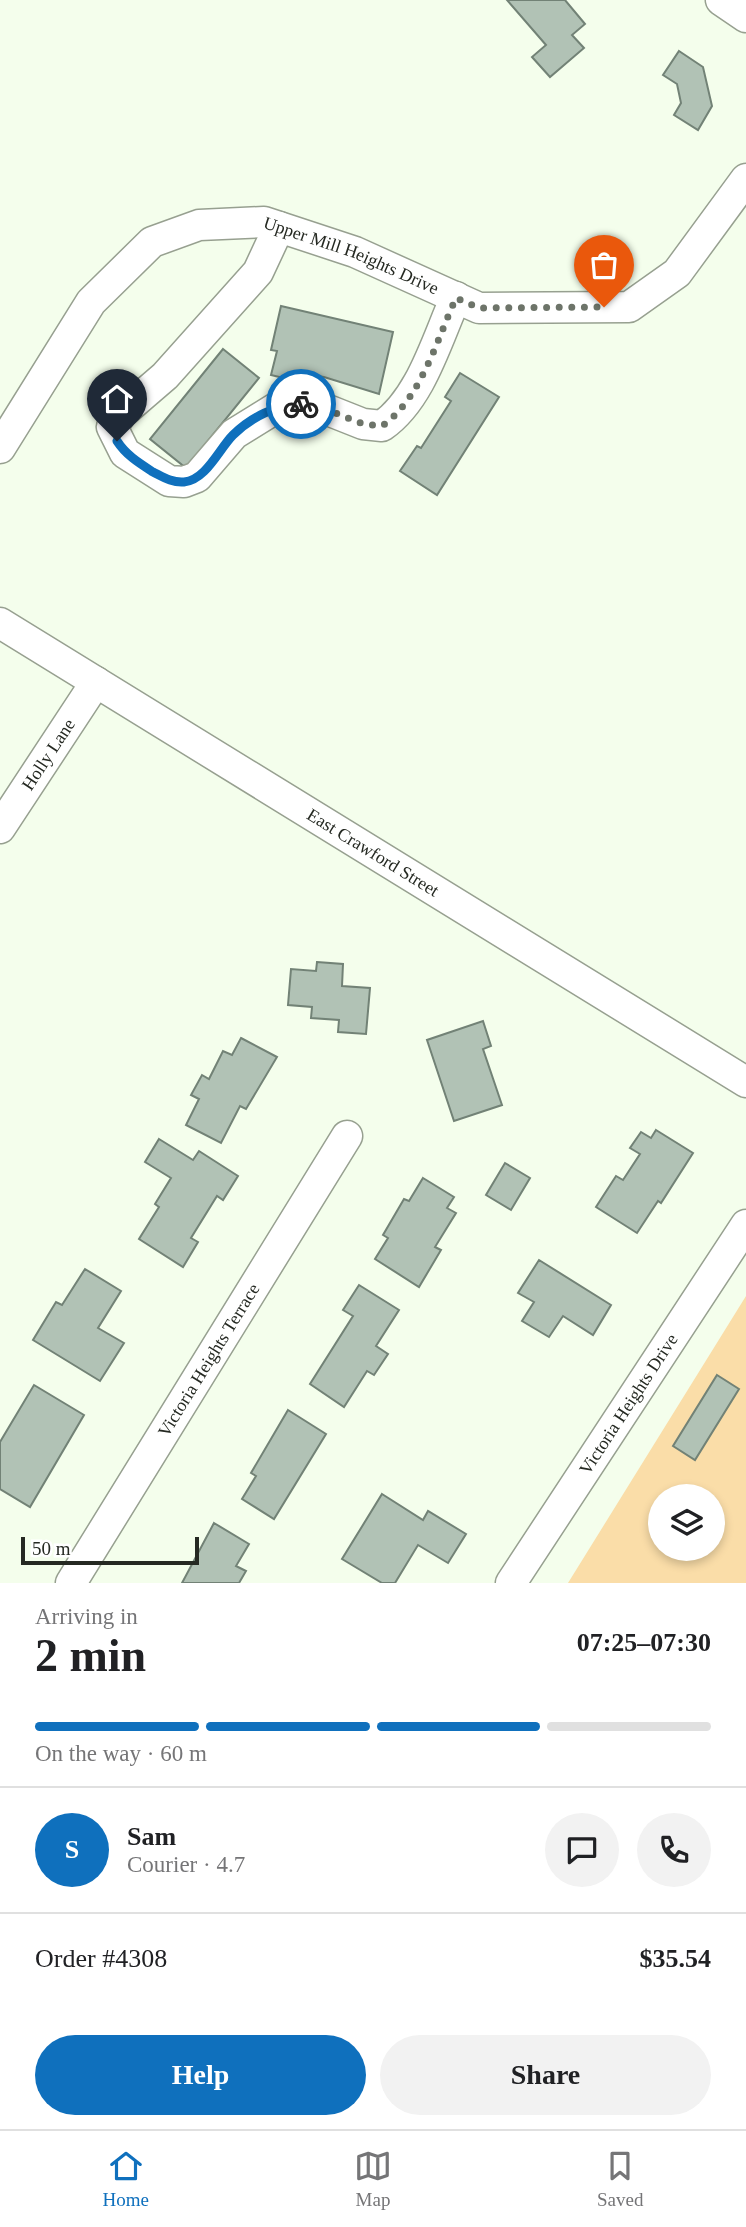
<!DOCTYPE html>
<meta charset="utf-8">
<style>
body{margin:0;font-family:"Times New Roman",serif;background:#f2f2f2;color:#202124;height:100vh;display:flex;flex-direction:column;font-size:26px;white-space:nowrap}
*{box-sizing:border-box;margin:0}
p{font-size:23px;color:#757577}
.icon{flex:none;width:38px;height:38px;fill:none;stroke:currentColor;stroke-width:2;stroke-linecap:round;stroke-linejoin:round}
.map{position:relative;height:1583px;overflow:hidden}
.details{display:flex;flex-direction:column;background:#fff;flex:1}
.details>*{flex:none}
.tools{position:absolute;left:648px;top:1484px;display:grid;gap:14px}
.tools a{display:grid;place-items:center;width:77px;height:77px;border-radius:50%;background:#fff;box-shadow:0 4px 10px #0003;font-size:35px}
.scale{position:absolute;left:21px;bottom:18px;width:178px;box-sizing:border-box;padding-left:7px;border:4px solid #252922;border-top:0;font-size:19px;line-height:24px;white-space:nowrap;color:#252922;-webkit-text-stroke:5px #fff;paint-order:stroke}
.pin{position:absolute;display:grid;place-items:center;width:60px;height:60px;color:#fff;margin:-72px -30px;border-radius:50% 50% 50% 0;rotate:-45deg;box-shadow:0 0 7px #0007}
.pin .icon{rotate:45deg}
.courier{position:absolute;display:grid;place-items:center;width:70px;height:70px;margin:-35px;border:5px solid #0f70bd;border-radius:50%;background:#fff;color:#222;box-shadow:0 2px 9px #0007}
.summary em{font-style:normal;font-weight:700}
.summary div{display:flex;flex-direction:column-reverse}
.summary{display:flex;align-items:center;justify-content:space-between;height:119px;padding:0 35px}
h1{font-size:46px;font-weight:700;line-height:52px}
.bar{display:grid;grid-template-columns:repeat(4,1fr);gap:10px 7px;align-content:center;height:84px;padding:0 35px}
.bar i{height:9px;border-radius:5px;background:#e0e0e0}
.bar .current{background:#0f70bd}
.bar p{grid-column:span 4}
.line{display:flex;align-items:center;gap:18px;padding:0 35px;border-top:2px solid #e0e0e0}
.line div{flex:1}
.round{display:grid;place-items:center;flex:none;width:74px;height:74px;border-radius:37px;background:#f2f2f2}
.primary-button{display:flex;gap:14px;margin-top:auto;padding:14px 35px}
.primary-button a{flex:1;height:80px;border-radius:42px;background:#0f70bd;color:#fff;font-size:28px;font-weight:700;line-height:80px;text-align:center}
.primary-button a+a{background:#f2f2f2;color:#202124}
.tab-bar{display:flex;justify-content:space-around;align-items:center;height:98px;border-top:2px solid #e0e0e0;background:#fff;font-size:19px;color:#757577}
.tab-bar a{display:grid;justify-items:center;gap:4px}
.tab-bar .current{color:#0f70bd}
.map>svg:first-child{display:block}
.green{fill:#fadda8;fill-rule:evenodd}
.building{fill:#b1c2b5;stroke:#728276;stroke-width:2}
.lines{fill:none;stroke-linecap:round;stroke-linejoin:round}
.minor-casing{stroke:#97a090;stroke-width:33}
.minor{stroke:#fff;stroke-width:30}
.done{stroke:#6d7469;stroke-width:7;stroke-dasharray:0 12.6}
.route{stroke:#0f70bd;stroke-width:9}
.labels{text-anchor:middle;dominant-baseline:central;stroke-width:5;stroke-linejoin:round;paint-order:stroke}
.street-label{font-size:18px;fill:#252922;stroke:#fff}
</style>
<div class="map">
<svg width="746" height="1583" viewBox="0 0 746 1583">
<rect width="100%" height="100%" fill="#f4feec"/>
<path class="green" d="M746,1296V1583H568ZM660,1496H712V1549H660Z"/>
<g class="building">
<polygon points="507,0 565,0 585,24 572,35 584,48 550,77 532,57 546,45"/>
<polygon points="679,51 703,67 712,106 698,130 674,115 681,103 677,84 663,75"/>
<polygon points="281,306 393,332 379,394 324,377 298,373 296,381 271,375 277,351 271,350"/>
<polygon points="223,349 259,378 186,468 150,439"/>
<polygon points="460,373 499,397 437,495 400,471 417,446 421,448 451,401 445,397"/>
<polygon points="317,962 343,964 342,986 370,988 366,1034 338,1032 339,1020 311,1018 312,1007 288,1005 291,969 316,971"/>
<polygon points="483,1021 491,1046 483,1049 502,1105 454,1121 427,1040"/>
<polygon points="241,1038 277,1057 246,1109 240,1106 221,1143 186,1125 199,1099 191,1095 202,1075 209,1079 223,1051 232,1055"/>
<polygon points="656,1130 693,1153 661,1203 658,1201 637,1233 596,1207 616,1176 623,1180 640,1154 630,1148 641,1132 651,1138"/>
<polygon points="159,1139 193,1160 199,1151 238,1176 223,1200 217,1196 191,1238 198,1242 183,1267 139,1239 159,1207 155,1204 171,1178 145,1162"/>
<polygon points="505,1163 530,1178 511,1210 486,1195"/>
<polygon points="423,1178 454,1197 447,1208 456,1213 435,1247 441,1250 419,1287 375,1259 388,1238 383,1235 404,1199 409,1201"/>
<polygon points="539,1260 611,1305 593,1335 563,1316 549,1337 522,1321 534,1302 518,1293"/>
<polygon points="85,1269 121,1291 98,1328 124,1343 100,1381 33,1340 56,1302 62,1305"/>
<polygon points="359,1285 399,1310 376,1346 388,1354 374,1375 367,1371 344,1407 310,1384 353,1316 343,1310"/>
<polygon points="717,1375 739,1389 695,1460 673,1446"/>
<polygon points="34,1385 84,1415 30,1507 0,1489 0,1442"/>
<polygon points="288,1410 326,1434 274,1519 242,1499 256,1476 251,1473"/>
<polygon points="382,1494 423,1520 428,1511 466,1534 448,1563 418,1545 395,1583 382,1583 342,1559"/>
<polygon points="214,1523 249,1544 236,1566 246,1571 239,1583 182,1583"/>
</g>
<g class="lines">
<g class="minor-casing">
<g id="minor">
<polyline points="721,0 746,17"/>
<path d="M279,227L258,272L165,376L122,413L112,427L125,453L169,481L184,482L197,477L234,434L276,408L310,403L363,424L382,426C421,399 437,339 456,297"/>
<path id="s1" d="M0,448L91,302L152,242L199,225L264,222L355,252L479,308L629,307L677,273L746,179"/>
<path id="s2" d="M0,623L746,1082"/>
<path id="s3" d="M0,828L96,682"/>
<path id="s4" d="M71,1583L347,1136"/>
<path id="s5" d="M511,1583L746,1225"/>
</g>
</g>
<use href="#minor" class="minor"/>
</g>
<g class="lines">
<path class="done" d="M301,404L310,403L363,424L382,426C421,399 437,339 456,298L479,308L604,307"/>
<path class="route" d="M117,441C126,455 139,463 153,472C163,477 172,483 184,482C206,480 219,449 233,435C251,417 276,405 301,404"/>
</g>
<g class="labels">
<g class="street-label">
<text stroke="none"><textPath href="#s1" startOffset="466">Upper Mill Heights Drive</textPath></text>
<text stroke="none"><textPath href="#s3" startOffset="88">Holly Lane</textPath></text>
<text stroke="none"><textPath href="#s2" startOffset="438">East Crawford Street</textPath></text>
<text stroke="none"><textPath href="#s4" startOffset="262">Victoria Heights Terrace</textPath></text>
<text stroke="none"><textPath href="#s5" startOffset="214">Victoria Heights Drive</textPath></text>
</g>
</g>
</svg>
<div class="tools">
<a><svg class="icon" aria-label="layers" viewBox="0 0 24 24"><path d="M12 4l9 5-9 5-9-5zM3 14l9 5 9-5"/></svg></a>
</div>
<div class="scale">50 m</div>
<div class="pin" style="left:604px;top:307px;background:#ea580c"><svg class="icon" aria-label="bag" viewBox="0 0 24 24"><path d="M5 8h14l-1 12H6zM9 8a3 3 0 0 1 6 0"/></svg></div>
<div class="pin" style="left:117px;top:441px;background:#1f2937"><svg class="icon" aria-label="home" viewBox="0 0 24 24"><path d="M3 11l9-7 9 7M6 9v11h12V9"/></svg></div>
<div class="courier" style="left:301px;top:404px"><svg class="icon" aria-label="bike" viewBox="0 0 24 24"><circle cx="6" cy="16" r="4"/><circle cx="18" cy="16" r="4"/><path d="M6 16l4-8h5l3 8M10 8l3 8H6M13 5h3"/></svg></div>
</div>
<section class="details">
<div class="summary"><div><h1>2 min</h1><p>Arriving in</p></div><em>07:25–07:30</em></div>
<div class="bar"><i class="current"></i><i class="current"></i><i class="current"></i><i></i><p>On the way · 60 m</p></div>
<div class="line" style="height:126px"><b class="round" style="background:#0f70bd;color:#fff">S</b><div><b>Sam</b><p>Courier · 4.7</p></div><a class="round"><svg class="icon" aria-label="chat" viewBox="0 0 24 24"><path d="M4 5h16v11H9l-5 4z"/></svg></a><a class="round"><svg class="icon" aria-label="phone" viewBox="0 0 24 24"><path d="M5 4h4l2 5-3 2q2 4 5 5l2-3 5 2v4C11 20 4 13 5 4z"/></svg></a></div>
<div class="line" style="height:91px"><div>Order #4308</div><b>$35.54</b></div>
<div class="primary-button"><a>Help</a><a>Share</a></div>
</section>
<nav class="tab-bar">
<a class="current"><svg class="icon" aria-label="home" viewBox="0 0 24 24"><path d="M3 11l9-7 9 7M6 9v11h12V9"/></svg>Home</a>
<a><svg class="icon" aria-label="map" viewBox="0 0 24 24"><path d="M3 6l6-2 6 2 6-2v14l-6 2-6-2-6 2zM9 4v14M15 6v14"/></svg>Map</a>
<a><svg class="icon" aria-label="saved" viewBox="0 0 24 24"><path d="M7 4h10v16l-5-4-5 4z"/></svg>Saved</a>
</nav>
